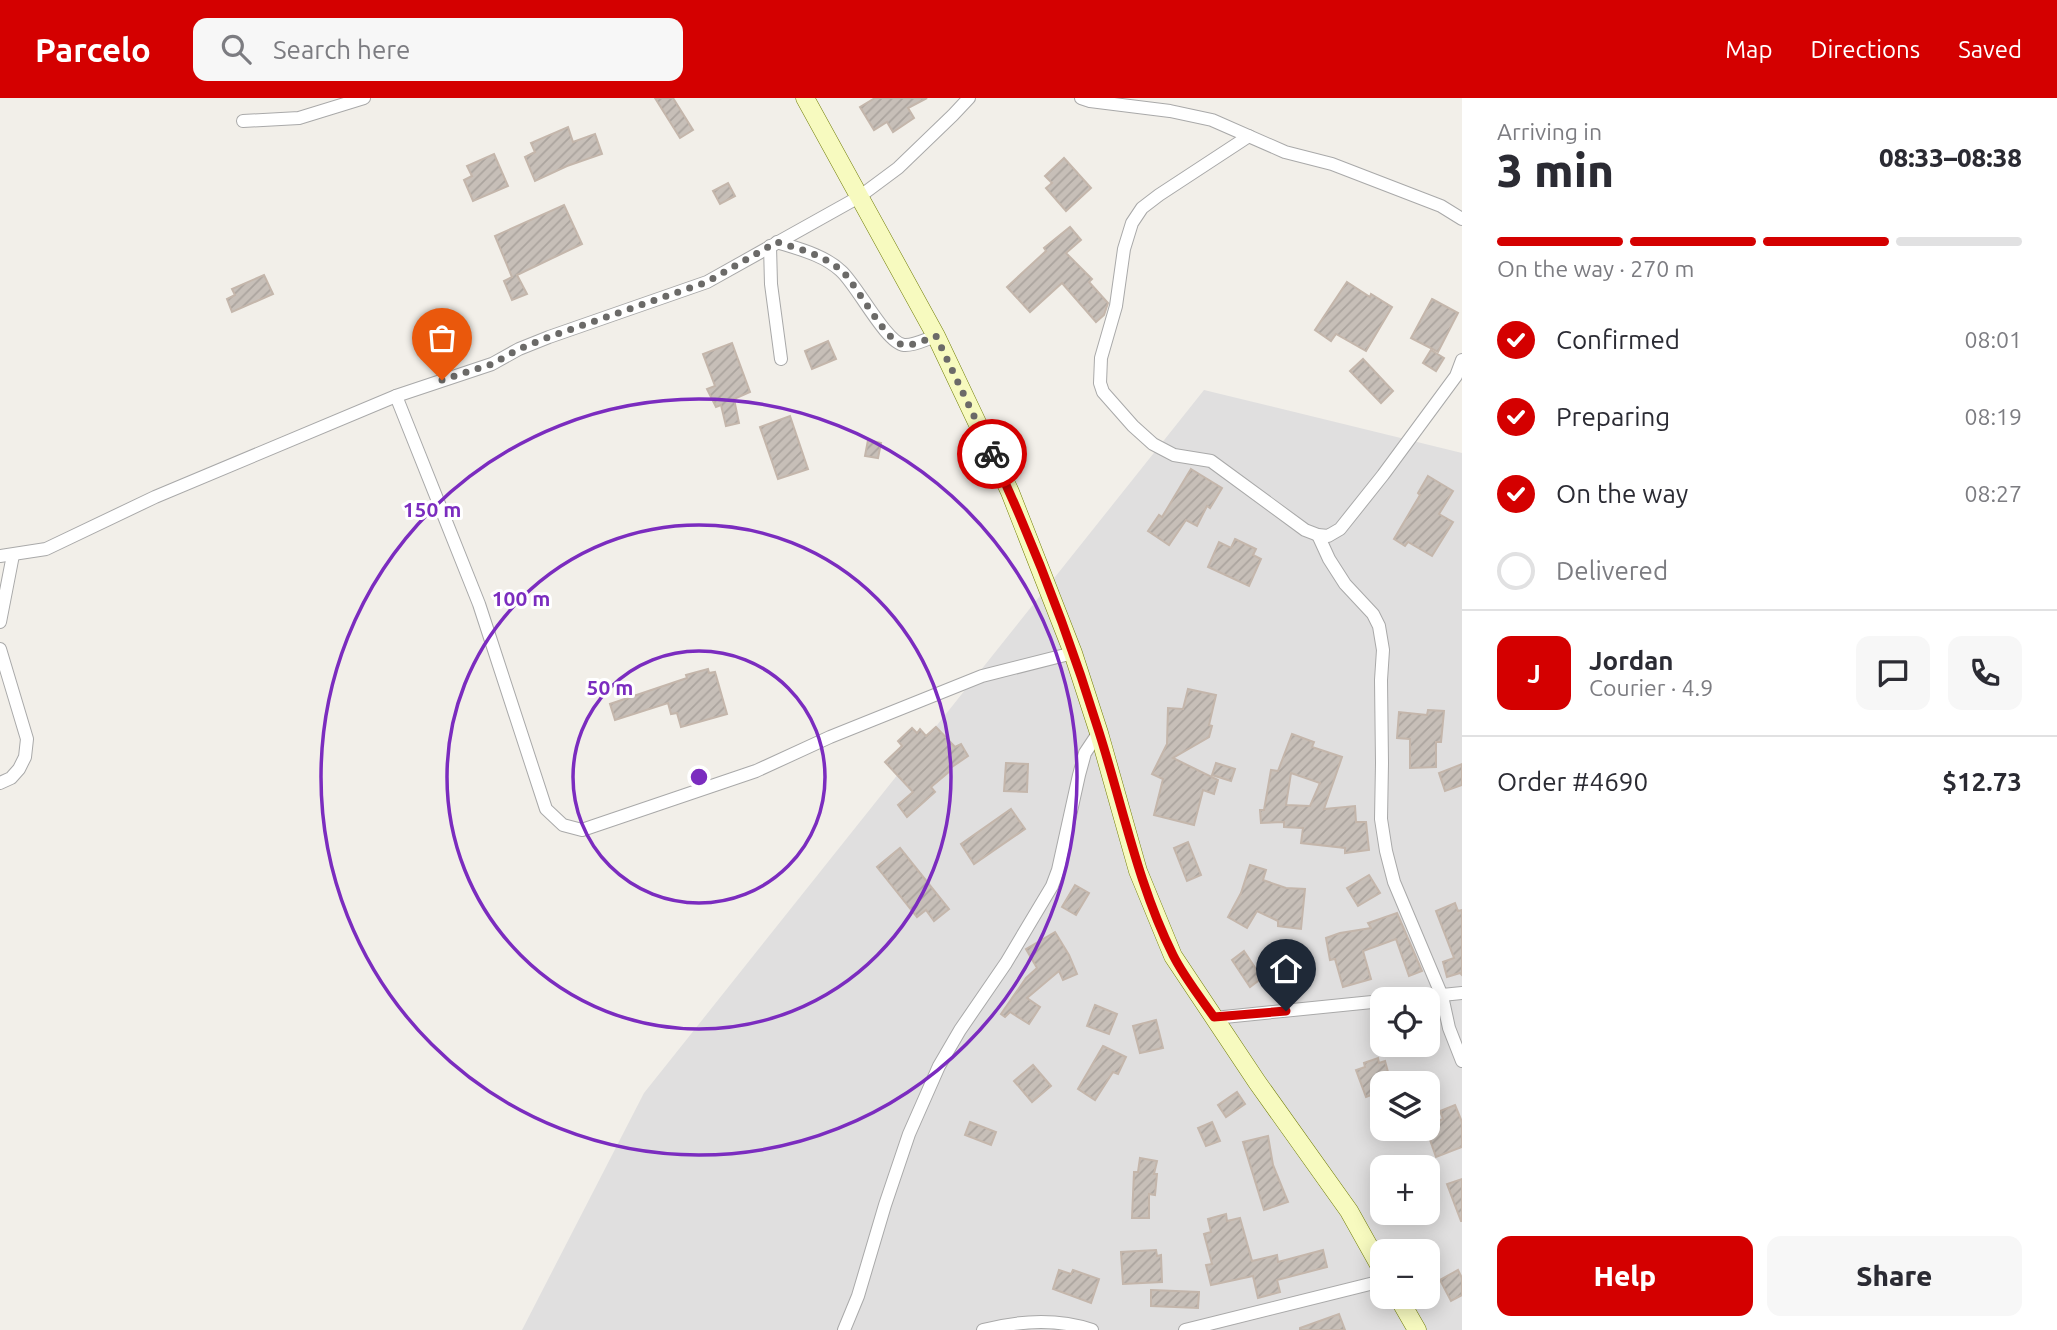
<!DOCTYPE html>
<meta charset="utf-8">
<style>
body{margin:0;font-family:Ubuntu,sans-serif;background:#f7f7f7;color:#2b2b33;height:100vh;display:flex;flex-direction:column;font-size:26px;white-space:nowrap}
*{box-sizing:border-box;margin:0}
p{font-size:23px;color:#7c7c81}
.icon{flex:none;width:38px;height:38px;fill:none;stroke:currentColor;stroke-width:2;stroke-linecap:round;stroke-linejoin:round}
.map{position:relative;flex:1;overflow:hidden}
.drawer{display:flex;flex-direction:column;background:#fff;width:595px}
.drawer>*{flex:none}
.fabs{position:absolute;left:1370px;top:889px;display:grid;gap:14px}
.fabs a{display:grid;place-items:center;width:70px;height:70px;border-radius:14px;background:#fff;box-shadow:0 4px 18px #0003;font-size:35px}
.pin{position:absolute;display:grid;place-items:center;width:60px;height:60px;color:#fff;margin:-72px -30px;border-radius:50% 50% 50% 0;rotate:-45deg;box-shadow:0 0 7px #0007}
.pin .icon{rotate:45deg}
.courier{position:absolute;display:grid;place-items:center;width:70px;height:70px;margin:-35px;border:5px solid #d40000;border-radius:50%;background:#fff;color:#222;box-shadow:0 2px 9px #0007}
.headline em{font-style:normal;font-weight:800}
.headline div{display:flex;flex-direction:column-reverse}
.headline{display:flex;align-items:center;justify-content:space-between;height:119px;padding:0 35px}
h1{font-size:46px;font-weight:800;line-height:52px}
.bar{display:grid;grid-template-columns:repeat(4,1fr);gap:10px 7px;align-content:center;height:84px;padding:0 35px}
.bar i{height:9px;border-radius:5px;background:#e1e1e2}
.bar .on{background:#d40000}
.bar p{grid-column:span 4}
.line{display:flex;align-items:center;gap:18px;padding:0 35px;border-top:2px solid #e1e1e2}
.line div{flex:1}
.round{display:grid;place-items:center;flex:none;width:74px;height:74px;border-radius:14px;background:#f7f7f7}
ol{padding:0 35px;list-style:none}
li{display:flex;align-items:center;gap:21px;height:77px}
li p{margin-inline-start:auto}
li .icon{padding:7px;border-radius:50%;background:#d40000;color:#fff;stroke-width:4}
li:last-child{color:#7c7c81}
li i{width:38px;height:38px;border:4px solid #e1e1e2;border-radius:50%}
.cta{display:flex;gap:14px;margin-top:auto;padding:14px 35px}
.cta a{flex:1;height:80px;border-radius:14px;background:#d40000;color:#fff;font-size:28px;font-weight:800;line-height:80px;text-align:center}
.cta a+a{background:#f7f7f7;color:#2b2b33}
header{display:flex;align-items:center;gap:42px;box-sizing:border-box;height:98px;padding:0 35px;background:#d40000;color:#fff}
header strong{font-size:33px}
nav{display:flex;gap:38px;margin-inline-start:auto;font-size:24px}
.search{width:490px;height:63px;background:#f7f7f7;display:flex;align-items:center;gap:18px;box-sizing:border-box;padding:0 24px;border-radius:14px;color:#7c7c81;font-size:26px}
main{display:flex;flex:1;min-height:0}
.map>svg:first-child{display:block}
.residential{fill:#e0dfdf;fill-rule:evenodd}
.building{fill:url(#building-hatch);stroke:#c4b6ab;stroke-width:2;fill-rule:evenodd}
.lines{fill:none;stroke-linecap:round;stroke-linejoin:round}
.street-casing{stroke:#a9a9a9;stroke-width:14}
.secondary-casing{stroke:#707d05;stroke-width:19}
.street{stroke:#fff;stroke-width:12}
.secondary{stroke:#f7fabf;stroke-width:18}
.done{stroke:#6b6a68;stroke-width:7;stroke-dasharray:0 12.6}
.route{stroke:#d40000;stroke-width:9}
.ring{fill:none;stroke:#7b2cbf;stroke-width:3.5}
.centre{fill:#7b2cbf;stroke:#fff;stroke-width:3.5}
.ring-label{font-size:21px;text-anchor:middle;font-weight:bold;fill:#7b2cbf;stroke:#fff;stroke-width:6;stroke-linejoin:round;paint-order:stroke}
</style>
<header>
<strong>Parcelo</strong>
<div class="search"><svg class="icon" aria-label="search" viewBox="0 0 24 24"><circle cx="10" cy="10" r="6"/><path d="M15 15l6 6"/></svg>Search here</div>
<nav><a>Map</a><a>Directions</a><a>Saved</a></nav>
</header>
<main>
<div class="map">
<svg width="1462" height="1232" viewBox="0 0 1462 1232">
<defs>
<pattern id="building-hatch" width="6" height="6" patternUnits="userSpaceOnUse" patternTransform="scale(1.75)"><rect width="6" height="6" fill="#c7bfb8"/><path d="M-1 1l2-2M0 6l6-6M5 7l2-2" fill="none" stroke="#aba49e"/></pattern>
</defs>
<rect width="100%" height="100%" fill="#f2efe9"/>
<path class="residential" d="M1204,292L1462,355V1232H522L644,995ZM1382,901H1428V947H1382ZM1382,985H1428V1031H1382ZM1382,1069H1428V1115H1382ZM1382,1153H1428V1199H1382Z"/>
<g class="building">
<polygon points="655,0 673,0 693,32 680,40"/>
<polygon points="875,0 927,0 908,10 914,20 893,34 887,24 874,32 860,9"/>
<polygon points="568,29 573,44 595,36 602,56 567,68 535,83 525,59 535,54 531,45"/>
<polygon points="494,56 508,88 473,103 464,82 472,78 467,68"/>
<polygon points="1064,60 1091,90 1066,113 1046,90 1052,85 1045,78"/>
<polygon points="728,85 735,98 720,106 713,93"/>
<polygon points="564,107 582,146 517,177 527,196 512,202 504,183 512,179 495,138"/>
<polygon points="1070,129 1081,142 1066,155 1092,181 1089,184 1108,205 1104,217 1096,224 1062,185 1030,214 1007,189 1046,153 1044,150"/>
<polygon points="264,177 273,196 232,214 227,201 235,197 232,191"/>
<polygon points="1347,184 1370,199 1371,196 1392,209 1366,253 1336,236 1331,243 1315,232"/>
<polygon points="1432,201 1458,215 1438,254 1411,240"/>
<polygon points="828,243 836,261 812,271 805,253"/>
<polygon points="732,245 750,294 734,301 739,325 726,328 721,307 716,309 707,291 715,288 703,256"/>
<polygon points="1431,252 1444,260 1436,273 1423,265"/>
<polygon points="1363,261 1393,293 1381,305 1350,273"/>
<polygon points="790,318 808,371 778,381 760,329"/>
<polygon points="868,342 881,345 878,360 865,358"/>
<polygon points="1191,371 1222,390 1210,410 1207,408 1197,428 1186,422 1169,447 1148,433 1159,417 1162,419"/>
<polygon points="1428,378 1453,393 1439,416 1453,424 1432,458 1408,444 1405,448 1394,441 1420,397 1418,395"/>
<polygon points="1235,441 1256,451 1253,457 1261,461 1249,488 1208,469 1219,444 1231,450"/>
<polygon points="708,571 709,575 715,574 727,616 681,629 677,615 671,616 668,605 615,622 610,606 687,580 686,577"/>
<polygon points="1188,591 1216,597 1209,627 1212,628 1209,639 1173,660 1218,682 1214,696 1203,692 1194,727 1154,717 1163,681 1152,676 1167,646 1168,610 1183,611"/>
<polygon points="1428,612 1444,613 1441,644 1436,644 1436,669 1410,670 1410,641 1397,640 1399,614 1427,617"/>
<polygon points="936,629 955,649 961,646 968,658 949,671 950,673 931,689 935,694 907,719 898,707 913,694 885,664 902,648 898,643 912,630 917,635 920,631 926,638"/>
<path d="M1292,636L1314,644L1312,649L1342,659L1324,711L1355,708L1356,724H1366L1369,752L1345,755V750L1301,745L1303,730L1284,729V724L1261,725L1260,712H1264L1271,672L1278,673ZM1291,675L1320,685L1310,708L1286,707Z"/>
<polygon points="1006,665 1028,666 1027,694 1004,693"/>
<polygon points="1216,665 1235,671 1231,683 1212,677"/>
<polygon points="1462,666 1462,687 1445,693 1439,675"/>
<polygon points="1011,711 1025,731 974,766 961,746"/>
<polygon points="1188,744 1201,777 1187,783 1174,750"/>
<polygon points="900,750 949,811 934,823 926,812 917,819 877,769"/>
<polygon points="1250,767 1266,772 1263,782 1286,790 1305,791 1301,831 1278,828 1278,823 1257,813 1247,830 1228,819 1241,795"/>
<polygon points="1369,777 1380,795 1358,808 1347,790"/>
<polygon points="1075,787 1089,795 1076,817 1062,809"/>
<polygon points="1455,805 1458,813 1462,812 1462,877 1460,875 1447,879 1443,864 1454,860 1436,813"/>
<polygon points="1397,815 1422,873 1409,878 1396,841 1363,853 1371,881 1343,889 1335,861 1330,862 1326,840 1340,835 1371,830 1368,825"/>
<polygon points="1055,834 1069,857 1077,876 1063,882 1059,873 1027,900 1040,909 1029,926 1010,914 1005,919 1001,916 1026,880 1037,870 1026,851"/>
<polygon points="1244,853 1262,880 1250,889 1232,862"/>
<polygon points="1095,907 1117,916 1109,936 1087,928"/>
<polygon points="1156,922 1163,950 1140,955 1133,928"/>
<polygon points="1103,948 1126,959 1118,976 1113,974 1095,1002 1078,991"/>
<polygon points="1378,960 1379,965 1385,963 1391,985 1382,985 1382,993 1366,999 1356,972 1365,969 1364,965"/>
<polygon points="1033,967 1051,988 1032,1004 1014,983"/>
<polygon points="1237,994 1245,1006 1226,1019 1218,1007"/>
<polygon points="1455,1007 1462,1024 1462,1049 1436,1059 1428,1036 1428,1027 1443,1021 1440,1013"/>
<polygon points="970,1024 996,1034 991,1047 965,1037"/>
<polygon points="1212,1024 1220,1043 1206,1048 1198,1030"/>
<polygon points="1268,1038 1273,1067 1288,1104 1264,1112 1243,1044"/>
<polygon points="1140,1060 1157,1063 1154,1076 1157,1076 1155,1097 1149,1096 1149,1120 1132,1120 1134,1074 1138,1074"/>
<polygon points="1462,1081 1462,1123 1461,1123 1447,1086"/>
<polygon points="1226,1116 1227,1123 1240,1120 1252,1163 1277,1157 1278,1164 1323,1152 1327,1169 1277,1182 1280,1194 1258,1200 1253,1178 1211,1187 1206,1167 1212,1166 1204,1136 1211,1134 1208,1121"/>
<polygon points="1156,1152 1157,1158 1161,1157 1162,1184 1123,1186 1121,1154"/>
<polygon points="1059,1172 1071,1176 1073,1172 1099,1181 1091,1205 1053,1191"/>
<polygon points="1458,1172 1462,1180 1462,1197 1451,1203 1440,1182"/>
<polygon points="1151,1192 1199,1194 1198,1210 1151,1208"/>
<polygon points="1339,1216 1345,1232 1300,1232 1300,1230"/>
</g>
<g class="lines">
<g class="street-casing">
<g id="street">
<polyline points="1081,0 1090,3 1170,13 1212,22 1285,54 1332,66 1441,108 1462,121"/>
<polyline points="243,23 299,20 364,0"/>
<polyline points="1249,38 1159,97 1142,110 1132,125 1124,151 1116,208 1101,260 1100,285 1103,294 1133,328 1153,346 1174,357 1211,363 1305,432 1318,437 1328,438 1340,431 1383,377 1456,278 1462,262"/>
<path d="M777,144C799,151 824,157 841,173C857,187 886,245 904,247C914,248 926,241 936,238"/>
<polyline points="770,148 771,186 781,261"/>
<polyline points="396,298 479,506 546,711 563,727 582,732 756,673 830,639 982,578 1073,555"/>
<polyline points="1318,437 1329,461 1345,486 1373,516 1379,528 1383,552 1381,582 1382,665 1381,721 1386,753 1394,784 1442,898 1449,930 1462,963"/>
<polyline points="0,458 46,451 155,399 396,298 492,266 519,251 549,239 707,184 859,99 898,70 953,17 969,0"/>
<polyline points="0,524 13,457"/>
<polyline points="0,551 27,641 25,659 19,671 11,680 0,685"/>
<polyline points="1403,901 1462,895"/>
<polyline points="1214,920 1382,903"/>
<polyline points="844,1232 858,1198 885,1107 909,1036 939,968 960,932 1006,865 1052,788 1058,772 1079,677 1085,655 1099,634"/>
<path d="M983,1232C1018,1223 1056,1220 1092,1232"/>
<polyline points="1185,1232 1382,1183"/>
</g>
</g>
<g class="secondary-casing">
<g id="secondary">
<polyline points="805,0 936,238 1010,394 1073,555 1099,635 1138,773 1173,858 1257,984 1349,1113 1382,1172"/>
<polyline points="1398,1199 1417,1232"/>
</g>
</g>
<use href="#street" class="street"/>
<use href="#secondary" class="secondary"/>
</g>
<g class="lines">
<path class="done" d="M442,282L492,266L519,251L549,239L707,184L777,144C799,151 824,157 842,173C857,187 886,245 904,247C914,248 926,241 936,238L992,356"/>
<path class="route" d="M992,356C1034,446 1070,540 1099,634C1123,709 1138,787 1173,857C1184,879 1200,899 1214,919L1286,913"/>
</g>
<g class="ring">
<circle cx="699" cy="679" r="126"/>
<circle cx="699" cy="679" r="252"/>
<circle cx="699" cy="679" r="378"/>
</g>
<circle cx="699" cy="679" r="10" class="centre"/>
<g class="ring-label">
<text x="432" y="419">150 m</text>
<text x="521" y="508">100 m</text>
<text x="610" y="597">50 m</text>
</g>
</svg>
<div class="fabs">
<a><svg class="icon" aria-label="locate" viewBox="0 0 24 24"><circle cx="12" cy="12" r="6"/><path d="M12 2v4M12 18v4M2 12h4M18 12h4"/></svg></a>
<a><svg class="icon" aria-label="layers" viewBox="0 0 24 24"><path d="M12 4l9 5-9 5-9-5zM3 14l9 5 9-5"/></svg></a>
<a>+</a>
<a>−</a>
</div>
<div class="pin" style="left:442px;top:282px;background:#ea580c"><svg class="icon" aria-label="bag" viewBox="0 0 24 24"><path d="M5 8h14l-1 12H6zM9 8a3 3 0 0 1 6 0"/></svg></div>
<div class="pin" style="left:1286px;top:913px;background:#1f2937"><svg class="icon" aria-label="home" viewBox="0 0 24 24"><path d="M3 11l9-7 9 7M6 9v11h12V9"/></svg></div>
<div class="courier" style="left:992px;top:356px"><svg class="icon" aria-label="bike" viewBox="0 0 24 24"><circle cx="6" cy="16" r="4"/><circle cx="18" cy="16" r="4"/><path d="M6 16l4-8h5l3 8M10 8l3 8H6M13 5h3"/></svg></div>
</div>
<section class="drawer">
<div class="headline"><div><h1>3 min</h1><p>Arriving in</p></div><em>08:33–08:38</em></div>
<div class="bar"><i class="on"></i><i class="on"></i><i class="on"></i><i></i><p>On the way · 270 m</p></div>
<ol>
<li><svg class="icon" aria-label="check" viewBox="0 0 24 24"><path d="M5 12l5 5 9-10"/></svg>Confirmed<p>08:01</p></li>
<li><svg class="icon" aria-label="check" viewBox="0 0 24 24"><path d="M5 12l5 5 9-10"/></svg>Preparing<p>08:19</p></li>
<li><svg class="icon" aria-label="check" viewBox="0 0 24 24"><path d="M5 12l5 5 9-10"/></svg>On the way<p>08:27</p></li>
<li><i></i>Delivered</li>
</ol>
<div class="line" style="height:126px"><b class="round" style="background:#d40000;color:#fff">J</b><div><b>Jordan</b><p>Courier · 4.9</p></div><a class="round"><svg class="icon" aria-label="chat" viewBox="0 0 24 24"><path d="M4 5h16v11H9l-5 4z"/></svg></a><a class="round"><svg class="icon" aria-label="phone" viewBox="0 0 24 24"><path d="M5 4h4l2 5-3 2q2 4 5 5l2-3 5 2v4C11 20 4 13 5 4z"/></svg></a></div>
<div class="line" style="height:91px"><div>Order #4690</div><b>$12.73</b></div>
<div class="cta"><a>Help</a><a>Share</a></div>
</section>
</main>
